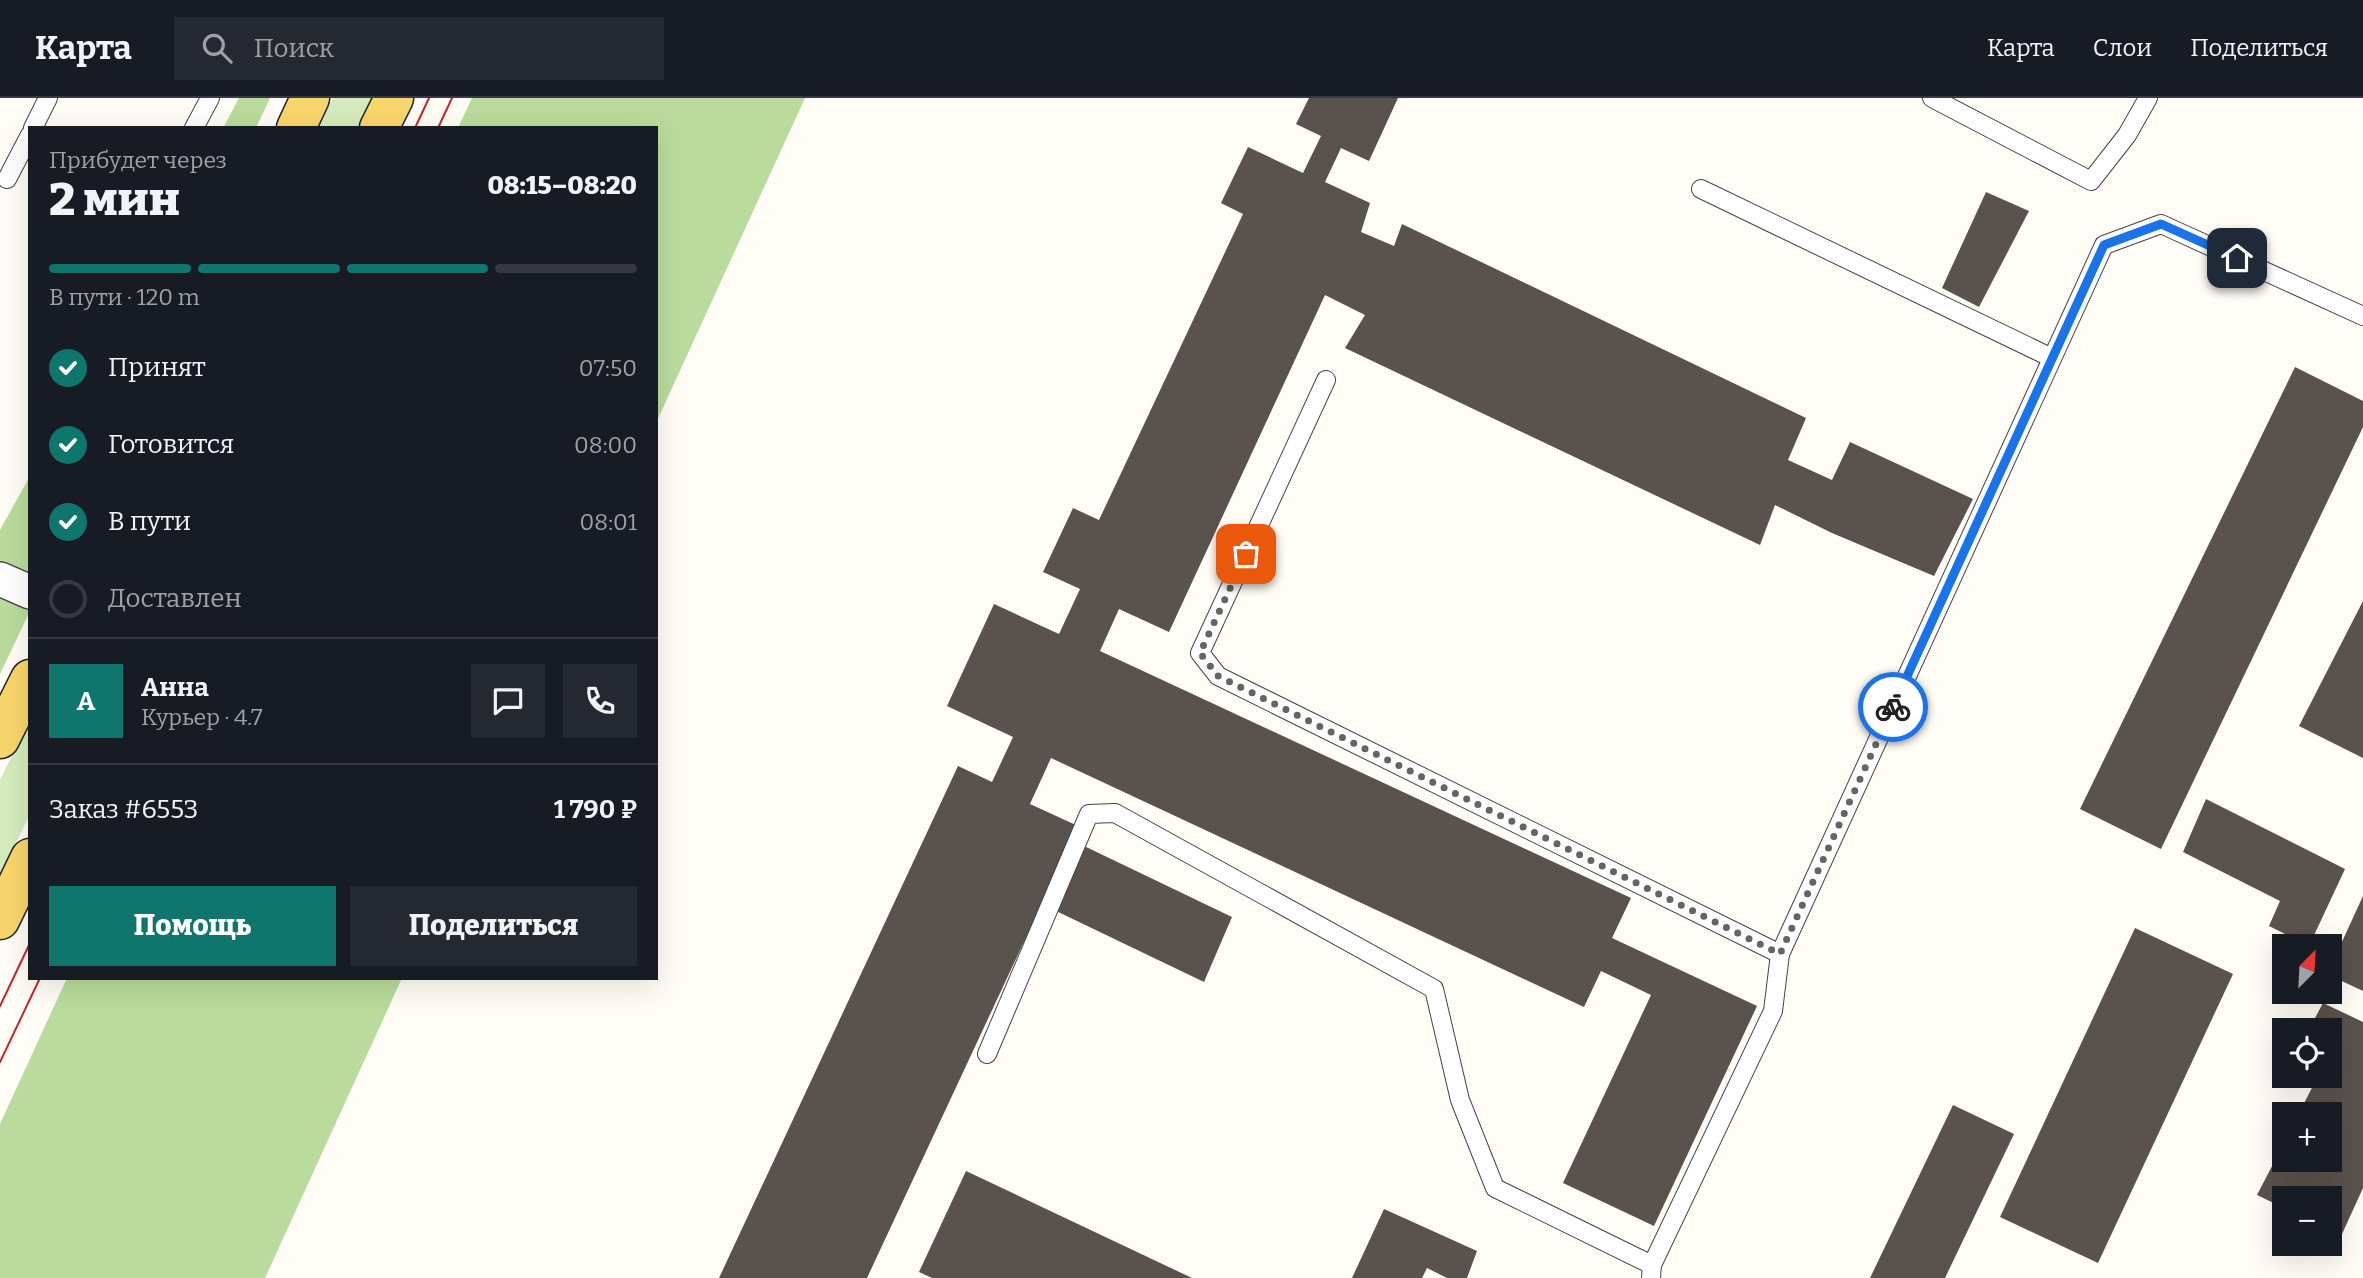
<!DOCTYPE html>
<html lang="ru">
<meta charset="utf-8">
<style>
body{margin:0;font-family:Bitter,serif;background:#242831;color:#f1f3f6;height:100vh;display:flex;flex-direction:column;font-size:26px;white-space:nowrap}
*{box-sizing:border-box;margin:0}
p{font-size:23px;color:#9ea1a6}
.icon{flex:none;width:38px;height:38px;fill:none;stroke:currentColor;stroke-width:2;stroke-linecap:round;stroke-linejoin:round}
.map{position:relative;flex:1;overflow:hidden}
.sheet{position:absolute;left:28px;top:28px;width:630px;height:854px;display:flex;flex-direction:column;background:#171b24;border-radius:0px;box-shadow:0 7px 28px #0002}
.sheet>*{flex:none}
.needle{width:46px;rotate:24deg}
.controls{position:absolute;left:2272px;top:836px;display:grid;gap:14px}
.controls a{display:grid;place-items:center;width:70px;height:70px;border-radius:0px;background:#171b24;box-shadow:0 7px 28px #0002;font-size:35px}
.pin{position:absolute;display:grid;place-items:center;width:60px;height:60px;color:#fff;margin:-30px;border-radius:14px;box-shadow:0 4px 10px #0006}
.courier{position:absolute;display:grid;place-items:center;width:70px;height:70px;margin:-35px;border:5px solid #1a73e8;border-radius:50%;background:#fff;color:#222;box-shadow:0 2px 9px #0007}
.summary em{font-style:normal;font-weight:800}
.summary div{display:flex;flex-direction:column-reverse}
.summary{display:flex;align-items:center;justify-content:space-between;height:119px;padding:0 21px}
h1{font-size:46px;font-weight:800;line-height:52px}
.bar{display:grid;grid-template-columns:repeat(4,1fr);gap:10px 7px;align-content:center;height:84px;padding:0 21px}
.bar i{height:9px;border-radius:5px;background:#363941}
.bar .current{background:#0f766e}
.bar p{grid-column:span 4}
.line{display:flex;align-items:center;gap:18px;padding:0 21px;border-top:2px solid #363941}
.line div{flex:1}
.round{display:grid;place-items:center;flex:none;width:74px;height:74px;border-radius:0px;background:#242831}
ol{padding:0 21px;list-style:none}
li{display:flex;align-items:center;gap:21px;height:77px}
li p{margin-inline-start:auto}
li .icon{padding:7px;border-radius:50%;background:#0f766e;color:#fff;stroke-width:4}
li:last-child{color:#9ea1a6}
li i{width:38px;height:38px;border:4px solid #363941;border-radius:50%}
.primary-button{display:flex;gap:14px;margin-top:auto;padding:14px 21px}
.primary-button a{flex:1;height:80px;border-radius:0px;background:#0f766e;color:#fff;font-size:28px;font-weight:800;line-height:80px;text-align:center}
.primary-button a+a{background:#242831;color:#f1f3f6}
header{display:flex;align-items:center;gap:42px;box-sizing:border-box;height:98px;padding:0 35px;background:#171b24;border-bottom:2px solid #363941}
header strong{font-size:33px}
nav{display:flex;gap:38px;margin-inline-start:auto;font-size:24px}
.search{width:490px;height:63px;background:#242831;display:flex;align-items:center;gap:18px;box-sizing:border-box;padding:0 24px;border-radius:0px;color:#9ea1a6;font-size:26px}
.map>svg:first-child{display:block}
.green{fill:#d5ebbd}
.forest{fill:#b9dc9c}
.building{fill:#5a524d}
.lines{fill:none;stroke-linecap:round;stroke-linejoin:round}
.lane-casing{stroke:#444;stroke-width:20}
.street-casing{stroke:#444;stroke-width:36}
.primary-casing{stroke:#222;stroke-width:41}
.lane{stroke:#fff;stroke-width:18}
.street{stroke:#fff;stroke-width:33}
.primary{stroke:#f9d66b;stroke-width:38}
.tram{stroke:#c4262e;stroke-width:2}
.done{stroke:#646461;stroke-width:7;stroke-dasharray:0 12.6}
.route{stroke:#1a73e8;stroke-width:9}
</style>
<header>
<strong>Карта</strong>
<div class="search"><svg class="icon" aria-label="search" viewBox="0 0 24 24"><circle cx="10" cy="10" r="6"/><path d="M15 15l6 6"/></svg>Поиск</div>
<nav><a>Карта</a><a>Слои</a><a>Поделиться</a></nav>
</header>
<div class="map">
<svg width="2363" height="1180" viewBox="0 0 2363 1180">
<rect width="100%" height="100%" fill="#fffdf5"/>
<g class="green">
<polygon points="333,0 372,0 358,30 319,30"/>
<polygon points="30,621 30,716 0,778 0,682"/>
</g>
<g class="forest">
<polygon points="239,0 270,0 256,30 223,30"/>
<polygon points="472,0 805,0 656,325 656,30 458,30"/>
<polygon points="30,378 30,513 0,576 0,432"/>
<polygon points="67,880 402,880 265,1180 0,1180 0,1026"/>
</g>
<g class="building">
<polygon points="1309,0 1398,0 1369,63 1341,50 1325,84 1370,105 1361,134 1394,148 1402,126 1806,320 1788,362 1832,382 1850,344 1973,401 1934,478 1832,435 1775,407 1760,447 1345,250 1365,217 1325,197 1169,534 1119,511 1100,553 1631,800 1612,840 1757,908 1654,1128 1563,1085 1651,897 1601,873 1584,909 1051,660 1030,706 1078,728 867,1180 719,1180 958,668 992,684 1013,639 947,608 994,506 1059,536 1080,491 1043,474 1073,410 1099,422 1243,116 1221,105 1248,49 1303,75 1321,38 1296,26"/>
<polygon points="1986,94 2029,113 1979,209 1942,190"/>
<polygon points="2295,269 2363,303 2363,329 2161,751 2080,711"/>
<polygon points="2363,503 2363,660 2299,628"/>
<polygon points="2206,701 2345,771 2309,848 2269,828 2280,803 2183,754"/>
<polygon points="1082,747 1232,819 1204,884 1052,811"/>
<polygon points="2363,798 2363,893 2329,877 2329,872"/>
<polygon points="2135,830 2233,876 2098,1165 2000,1119"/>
<polygon points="2323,905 2363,924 2363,1090 2342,1136 2329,1131 2329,1101 2284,1101 2284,1110 2257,1097 2284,1045 2284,1062 2329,1062 2329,1017 2298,1017 2318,978 2329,978 2329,933 2308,933"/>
<polygon points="1953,1007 2014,1036 1945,1180 1870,1180"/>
<polygon points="966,1073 1192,1180 932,1180 919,1174"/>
<polygon points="1384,1111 1477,1153 1467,1180 1447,1180 1427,1170 1422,1180 1352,1180"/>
</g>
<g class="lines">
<g class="lane-casing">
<g id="lane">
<polyline points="1932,0 2091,83 2127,37 2148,0"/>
<polyline points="33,30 48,0"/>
<polyline points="194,30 210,0"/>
<polyline points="7,81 30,37"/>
<polyline points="1701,91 2052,260"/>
<polyline points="1326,282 1200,555 1218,578 1780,856"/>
<polyline points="987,956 1089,716 1115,715 1434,891 1460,1002 1495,1090 1652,1167"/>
<polyline points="1651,1180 1652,1167 1773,913 1780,856 2104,147 2161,126 2363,218"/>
</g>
</g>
<g class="street-casing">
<polyline id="street" points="0,481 30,494"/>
</g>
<g class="primary-casing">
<g id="primary">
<polyline points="296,30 310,0"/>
<polyline points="379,30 394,0"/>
<polyline points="0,641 30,581"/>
<polyline points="0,822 30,760"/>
</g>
</g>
<use href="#lane" class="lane"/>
<use href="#street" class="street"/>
<use href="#primary" class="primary"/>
<g class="tram">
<polyline points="415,30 429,0"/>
<polyline points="438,30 452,0"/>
<polyline points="0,908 30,845"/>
<polyline points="0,964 40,880"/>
</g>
</g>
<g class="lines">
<polyline class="done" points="1246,456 1200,555 1218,578 1780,856 1893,609"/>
<polyline class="route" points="1893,609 2104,147 2161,126 2237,160"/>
</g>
</svg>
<div class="controls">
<a><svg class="needle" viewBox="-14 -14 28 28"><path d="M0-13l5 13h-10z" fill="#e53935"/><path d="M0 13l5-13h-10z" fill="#9ea1a6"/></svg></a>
<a><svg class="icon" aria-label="locate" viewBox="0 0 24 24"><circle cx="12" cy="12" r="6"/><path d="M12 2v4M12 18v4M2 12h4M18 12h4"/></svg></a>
<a>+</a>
<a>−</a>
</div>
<div class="pin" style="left:1246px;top:456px;background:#ea580c"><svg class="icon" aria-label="bag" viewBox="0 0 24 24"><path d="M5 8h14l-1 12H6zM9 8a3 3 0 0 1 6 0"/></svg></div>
<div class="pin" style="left:2237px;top:160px;background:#1f2937"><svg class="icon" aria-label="home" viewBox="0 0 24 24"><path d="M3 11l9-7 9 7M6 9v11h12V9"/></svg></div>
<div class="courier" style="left:1893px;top:609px"><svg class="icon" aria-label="bike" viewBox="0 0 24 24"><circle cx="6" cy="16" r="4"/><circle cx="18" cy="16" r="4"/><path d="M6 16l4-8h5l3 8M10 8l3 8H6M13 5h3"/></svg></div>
<section class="sheet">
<div class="summary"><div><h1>2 мин</h1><p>Прибудет через</p></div><em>08:15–08:20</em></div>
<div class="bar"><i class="current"></i><i class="current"></i><i class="current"></i><i></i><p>В пути · 120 m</p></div>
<ol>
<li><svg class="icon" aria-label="check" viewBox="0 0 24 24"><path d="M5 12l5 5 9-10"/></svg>Принят<p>07:50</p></li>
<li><svg class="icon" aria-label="check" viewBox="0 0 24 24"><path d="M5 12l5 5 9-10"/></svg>Готовится<p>08:00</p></li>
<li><svg class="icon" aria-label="check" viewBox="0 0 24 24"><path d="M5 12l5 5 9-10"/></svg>В пути<p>08:01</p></li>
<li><i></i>Доставлен</li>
</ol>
<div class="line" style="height:126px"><b class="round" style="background:#0f766e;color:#fff">А</b><div><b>Анна</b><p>Курьер · 4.7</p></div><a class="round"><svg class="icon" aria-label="chat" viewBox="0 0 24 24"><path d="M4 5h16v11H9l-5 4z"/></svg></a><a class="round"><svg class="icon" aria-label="phone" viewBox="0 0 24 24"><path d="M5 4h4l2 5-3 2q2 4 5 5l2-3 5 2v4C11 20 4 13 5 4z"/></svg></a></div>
<div class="line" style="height:91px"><div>Заказ #6553</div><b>1 790 ₽</b></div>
<div class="primary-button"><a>Помощь</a><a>Поделиться</a></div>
</section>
</div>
